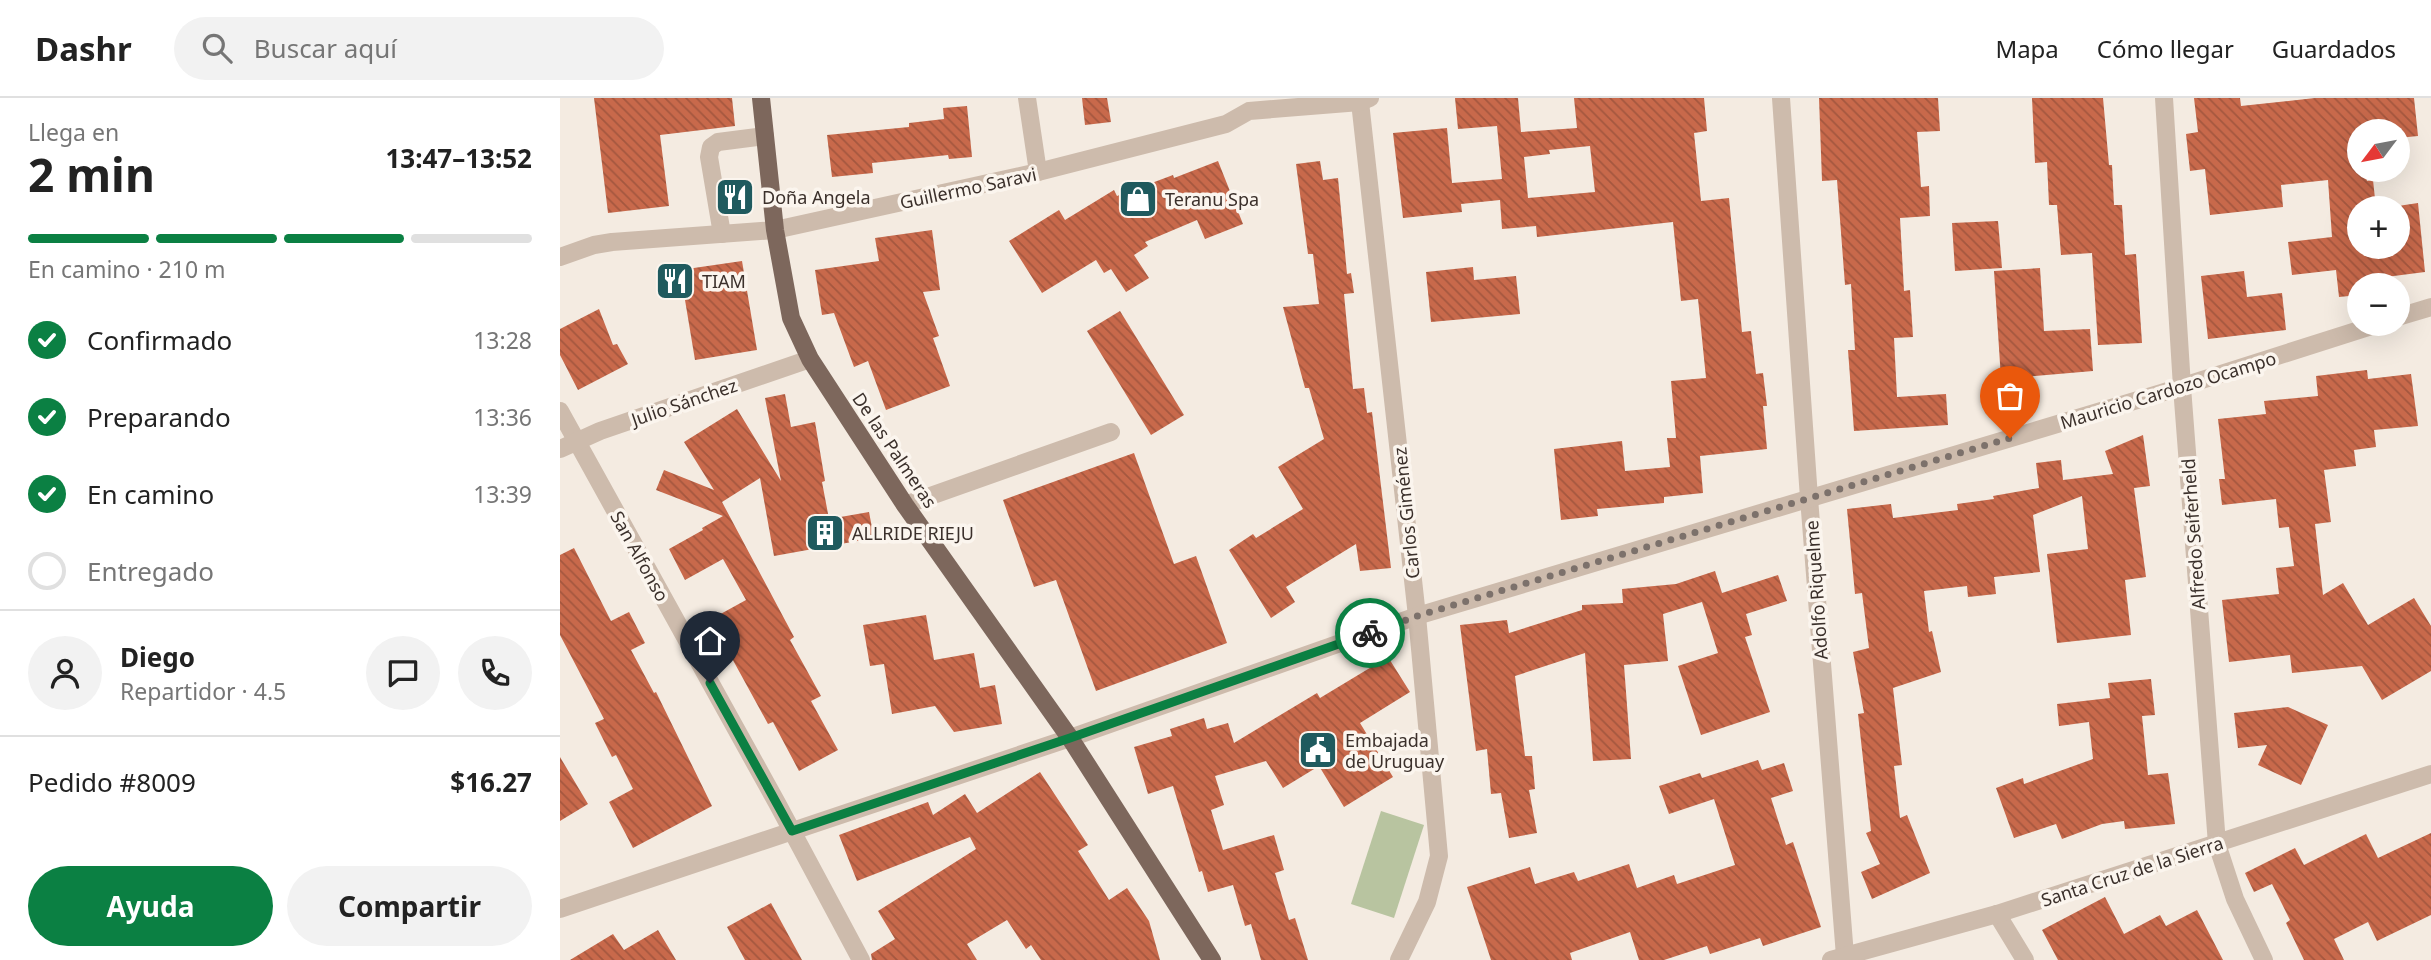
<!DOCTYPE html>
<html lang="es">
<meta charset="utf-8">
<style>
body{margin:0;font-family:"Noto Sans",sans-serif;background:#f2f2f2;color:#222;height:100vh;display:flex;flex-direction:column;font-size:26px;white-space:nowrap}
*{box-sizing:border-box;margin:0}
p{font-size:23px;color:#767676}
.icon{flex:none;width:38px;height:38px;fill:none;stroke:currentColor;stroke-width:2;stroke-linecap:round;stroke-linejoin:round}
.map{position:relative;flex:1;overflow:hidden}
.details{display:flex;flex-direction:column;background:#fff;width:560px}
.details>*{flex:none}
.needle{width:46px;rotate:238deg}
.tools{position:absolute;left:1787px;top:21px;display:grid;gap:14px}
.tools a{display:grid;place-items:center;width:63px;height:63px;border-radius:50%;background:#fff;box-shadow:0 7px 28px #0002;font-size:35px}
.pin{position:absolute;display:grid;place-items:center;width:60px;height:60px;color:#fff;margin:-72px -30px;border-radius:50% 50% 50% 0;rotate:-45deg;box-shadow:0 0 7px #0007}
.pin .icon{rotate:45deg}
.courier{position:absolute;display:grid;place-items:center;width:70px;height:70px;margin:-35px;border:5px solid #0b8043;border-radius:50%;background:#fff;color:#222;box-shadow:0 2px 9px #0007}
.summary em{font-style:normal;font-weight:700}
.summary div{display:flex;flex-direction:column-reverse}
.summary{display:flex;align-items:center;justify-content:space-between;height:119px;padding:0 28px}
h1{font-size:46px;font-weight:700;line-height:52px}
.bar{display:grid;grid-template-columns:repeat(4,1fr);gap:10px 7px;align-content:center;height:84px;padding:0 28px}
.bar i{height:9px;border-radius:5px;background:#e0e0e0}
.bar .selected{background:#0b8043}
.bar p{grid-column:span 4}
.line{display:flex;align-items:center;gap:18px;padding:0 28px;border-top:2px solid #e0e0e0}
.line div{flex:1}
.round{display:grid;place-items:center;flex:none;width:74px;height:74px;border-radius:37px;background:#f2f2f2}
ol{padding:0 28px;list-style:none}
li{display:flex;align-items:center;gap:21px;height:77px}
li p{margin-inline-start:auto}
li .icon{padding:7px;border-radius:50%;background:#0b8043;color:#fff;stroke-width:4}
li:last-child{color:#767676}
li i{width:38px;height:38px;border:4px solid #e0e0e0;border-radius:50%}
.cta{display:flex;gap:14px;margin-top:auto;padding:14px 28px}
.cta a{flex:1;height:80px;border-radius:42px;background:#0b8043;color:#fff;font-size:28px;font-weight:700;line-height:80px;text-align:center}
.cta a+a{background:#f2f2f2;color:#222}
header{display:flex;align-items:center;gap:42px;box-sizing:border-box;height:98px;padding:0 35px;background:#fff;border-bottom:2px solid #e0e0e0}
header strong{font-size:33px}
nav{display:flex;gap:38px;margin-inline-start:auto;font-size:24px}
.search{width:490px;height:63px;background:#f2f2f2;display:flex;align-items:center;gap:18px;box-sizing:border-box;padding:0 24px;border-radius:38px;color:#767676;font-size:26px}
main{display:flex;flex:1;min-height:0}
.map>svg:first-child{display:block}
.garden{fill:#b8c4a0}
.building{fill:url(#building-back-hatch);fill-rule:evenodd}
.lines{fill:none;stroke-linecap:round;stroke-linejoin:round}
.minor{stroke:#cdbbac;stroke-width:18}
.major{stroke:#7d675c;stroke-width:18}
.done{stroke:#7c716b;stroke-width:7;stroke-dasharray:0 12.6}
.route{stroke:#0b8043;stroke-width:9}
.labels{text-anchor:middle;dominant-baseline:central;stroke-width:7;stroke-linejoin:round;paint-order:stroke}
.street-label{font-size:18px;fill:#3b302b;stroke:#fbf5ee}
.poi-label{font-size:18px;fill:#3b302b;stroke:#fbf5ee;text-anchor:start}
</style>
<header>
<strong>Dashr</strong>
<div class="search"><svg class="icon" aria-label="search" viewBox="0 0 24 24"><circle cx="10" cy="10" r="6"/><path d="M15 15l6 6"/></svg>Buscar aquí</div>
<nav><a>Mapa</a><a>Cómo llegar</a><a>Guardados</a></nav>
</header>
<main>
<section class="details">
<div class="summary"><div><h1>2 min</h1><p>Llega en</p></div><em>13:47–13:52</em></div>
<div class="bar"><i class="selected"></i><i class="selected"></i><i class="selected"></i><i></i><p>En camino · 210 m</p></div>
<ol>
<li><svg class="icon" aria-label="check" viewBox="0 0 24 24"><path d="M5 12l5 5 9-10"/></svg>Confirmado<p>13:28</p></li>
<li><svg class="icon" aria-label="check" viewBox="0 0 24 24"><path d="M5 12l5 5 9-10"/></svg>Preparando<p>13:36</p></li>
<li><svg class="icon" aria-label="check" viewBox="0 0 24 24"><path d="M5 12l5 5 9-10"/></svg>En camino<p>13:39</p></li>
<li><i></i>Entregado</li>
</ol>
<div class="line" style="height:126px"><a class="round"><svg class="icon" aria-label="person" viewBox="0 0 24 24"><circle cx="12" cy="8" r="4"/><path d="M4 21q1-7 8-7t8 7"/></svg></a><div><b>Diego</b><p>Repartidor · 4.5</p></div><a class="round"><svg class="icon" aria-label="chat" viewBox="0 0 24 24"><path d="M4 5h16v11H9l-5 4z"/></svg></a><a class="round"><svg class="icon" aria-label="phone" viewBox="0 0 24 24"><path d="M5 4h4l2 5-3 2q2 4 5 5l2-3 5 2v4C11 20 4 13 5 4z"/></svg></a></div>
<div class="line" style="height:91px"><div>Pedido #8009</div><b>$16.27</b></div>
<div class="cta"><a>Ayuda</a><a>Compartir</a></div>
</section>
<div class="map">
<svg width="1871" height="862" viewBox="0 0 1871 862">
<defs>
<pattern id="building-back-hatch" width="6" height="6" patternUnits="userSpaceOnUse" patternTransform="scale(1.75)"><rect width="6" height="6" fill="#c8694b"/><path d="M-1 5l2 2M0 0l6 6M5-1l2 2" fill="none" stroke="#a4573f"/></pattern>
</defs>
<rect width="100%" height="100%" fill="#f4ebe1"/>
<polygon class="garden" points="821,713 864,727 834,820 791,806"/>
<g class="building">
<polygon points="34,0 172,0 175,28 100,37 109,108 48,115"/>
<polygon points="522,0 547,0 551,24 525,27"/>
<path d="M895,0H958L961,34L1017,30L1014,0H1144L1147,33L1134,35L1141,103L1169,100L1182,234L1191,233L1196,276L1203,275L1207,308H1203L1207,351L1140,358L1143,395L1104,399V405L1037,411L1038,418L1001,422L994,351L1062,343L1065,373L1110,369L1107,340H1116L1111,283L1146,280L1138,201L1121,203L1113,124L977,139L976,128L942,131L940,102L901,106L902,114L843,120L833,35L887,30L892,85L942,81L937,28L898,31ZM1030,48L1035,94L968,100L964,59L990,56L989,52Z"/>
<polygon points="1259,0 1378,0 1380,33 1357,34 1361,89 1369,88 1370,118 1340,120 1344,193 1350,192 1353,239 1334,240 1337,299 1386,296 1388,327 1294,333 1288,252 1295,252 1291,186 1285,187 1277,82 1262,83"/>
<polygon points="1472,0 1543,0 1549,67 1552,67 1554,107 1562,107 1565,157 1576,156 1582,245 1538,247 1532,155 1501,157 1497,107 1489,107 1487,64 1475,65"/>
<polygon points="1634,0 1680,0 1681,8 1755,0 1854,0 1858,38 1838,40 1838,33 1799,33 1799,72 1805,72 1807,83 1813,82 1816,110 1799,110 1799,149 1838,149 1838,108 1858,105 1865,174 1818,180 1819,187 1799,187 1799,197 1779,199 1776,172 1732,177 1728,144 1772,139 1768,82 1721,87 1723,109 1650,117 1645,71 1630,73 1626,36 1638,34"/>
<polygon points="407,8 412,59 389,61 388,57 312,65 313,75 272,79 267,37 349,29 349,25 384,21 383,10"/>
<polygon points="658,63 683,126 645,141 637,122 585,144 588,148 574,157 589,180 566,194 551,171 544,175 536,162 482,195 449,143 499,112 505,122 554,92 557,98 613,77 614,80"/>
<polygon points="760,63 763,82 778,80 787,176 791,175 794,195 784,196 793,291 804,290 807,315 812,314 831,470 800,473 796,446 726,489 735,504 711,520 669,452 693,436 696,440 743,411 718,369 764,341 749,290 745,290 723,209 759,206 753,156 748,156 736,66"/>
<polygon points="1438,123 1442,170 1395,173 1392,125"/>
<polygon points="372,132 380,192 363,194 379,238 373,240 390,288 326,312 308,263 294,269 274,215 262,217 255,172 319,163 315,140"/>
<polygon points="182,163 197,252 135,262 120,172"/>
<polygon points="913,169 914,182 956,178 960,216 871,224 866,174"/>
<polygon points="1480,170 1484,233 1530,231 1533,273 1441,281 1434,173"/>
<polygon points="1684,173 1687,199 1722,195 1726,232 1648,241 1641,178"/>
<polygon points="39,211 53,247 57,246 68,266 18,292 0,257 0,231"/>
<polygon points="560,213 624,317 591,337 527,233"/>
<polygon points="1807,272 1808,281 1851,276 1858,328 1814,332 1816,349 1794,352 1796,368 1764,372 1771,424 1755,426 1763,497 1783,485 1808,527 1854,500 1871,528 1871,573 1822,602 1802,568 1732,575 1730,557 1669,564 1662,502 1719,496 1716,470 1734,468 1729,429 1719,430 1716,401 1662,407 1659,381 1665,381 1658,321 1706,316 1704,303 1758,298 1756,278"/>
<polygon points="225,296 231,329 255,324 265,383 262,384 269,421 309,414 314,440 214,458 200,380 162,404 234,539 230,542 261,598 251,603 278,652 239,673 213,624 208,626 163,544 158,546 146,524 186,502 163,461 125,482 109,451 143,432 142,430 163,418 96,392 104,372 154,392 124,344 177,311 221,383 205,300"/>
<polygon points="1583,337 1590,388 1574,390 1586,479 1565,482 1571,537 1497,545 1487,456 1528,451 1522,398 1473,417 1480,474 1434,479 1436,496 1408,499 1407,488 1364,493 1369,534 1372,533 1381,574 1333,590 1342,667 1334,668 1340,720 1347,717 1370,775 1312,801 1301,774 1320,766 1306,735 1311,733 1298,616 1304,615 1293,554 1309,550 1302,495 1295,496 1287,411 1331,406 1333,420 1398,412 1397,406 1434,401 1433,398 1479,390 1476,365 1501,362 1503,382 1553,376 1545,353"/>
<polygon points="574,355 614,466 636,458 667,545 536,593 496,482 474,489 443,402"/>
<polygon points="14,450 51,523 69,514 85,545 71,552 94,595 96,594 152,708 73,750 49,704 73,691 56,657 52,659 35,625 44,621 0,537 0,457"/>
<polygon points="1155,473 1162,495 1218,477 1227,503 1186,516 1192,537 1185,539 1210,614 1141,637 1118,568 1158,555 1142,504 1103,516 1108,563 1064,567 1071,661 1033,663 1025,555 955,578 965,658 972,658 975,691 969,692 977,735 949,740 941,695 931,696 927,651 916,653 900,527 947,522 949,535 1022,512 1022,507 1063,505 1062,491 1116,486"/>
<polygon points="366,517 374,562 414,555 420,590 435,587 442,626 394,634 375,608 332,616 324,566 310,568 303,527"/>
<polygon points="828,559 850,594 800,625 833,679 784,709 759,668 723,690 706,663 655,678 664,707 651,712 663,752 714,737 724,772 715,775 729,822 735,820 748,862 701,862 691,826 685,828 673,787 648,794 642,773 639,774 613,688 588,696 574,649 612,638 610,631 644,620 647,631 668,625 674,645 757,595 760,600"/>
<polygon points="1591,581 1595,617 1582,618 1588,677 1608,675 1615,726 1565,731 1564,723 1542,726 1502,741 1496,726 1454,740 1436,690 1463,680 1464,686 1533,661 1529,624 1499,628 1497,606 1550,600 1548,585"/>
<polygon points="1728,609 1768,627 1741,687 1698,667 1707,647 1678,650 1674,615"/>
<polygon points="0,659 28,706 0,723"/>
<polygon points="1198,662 1202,672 1224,665 1233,693 1211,700 1226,747 1233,744 1261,829 1203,848 1200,840 1150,856 1147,848 1104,862 1079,862 1070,834 1010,855 1012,862 931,862 907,789 970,769 975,786 1014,774 1018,783 1069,766 1077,790 1114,777 1117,786 1175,767 1154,701 1109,716 1099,688 1140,675 1142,680"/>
<polygon points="480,674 528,747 518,753 549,802 567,790 589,823 600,862 481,862 471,847 466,851 447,822 407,846 417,862 312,862 311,856 335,841 318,813 416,751 410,739 297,783 279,737 368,704 373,717 405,696 417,715"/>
<polygon points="1871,735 1871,817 1817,843 1808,824 1774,841 1784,862 1744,862 1726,825 1730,822 1712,786 1694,794 1685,775 1735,750 1744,767 1806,736 1818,760"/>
<polygon points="1545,799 1564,836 1600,817 1606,828 1637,812 1663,862 1498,862 1482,832"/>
<polygon points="211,805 242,862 185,862 167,829"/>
<polygon points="98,832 116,862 10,862 53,836 64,852"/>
</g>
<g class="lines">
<g class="minor">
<polyline points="467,0 478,74"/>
<polyline points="1221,0 1249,400 1285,858"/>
<polyline points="1604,0 1622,289 1657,746 1675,801 1704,862"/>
<polyline points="800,4 857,518 879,758 867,804 839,862"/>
<polyline points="162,136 149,59 151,49 158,44 205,38"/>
<polyline points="0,159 34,147 52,144 215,132 478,74 666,26 689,13 800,4 810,0"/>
<polyline points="1838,219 1871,209"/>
<polyline points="0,313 217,705 301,862"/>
<polyline points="0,351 40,333 250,261"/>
<polyline points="345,407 551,334"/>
<polyline points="0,811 510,640 857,518 1601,295 1818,226"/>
<polyline points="1437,816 1465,862"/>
<polyline points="1271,862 1437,816 1871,676"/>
</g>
<polyline class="major" points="201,0 215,132 231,220 250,261 345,407 510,640 652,862"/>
</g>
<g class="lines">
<polyline class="done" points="810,535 857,518 1450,340"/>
<polyline class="route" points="150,585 232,733 510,640 810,535"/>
</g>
<defs>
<g id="restaurant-square" transform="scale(2.0125)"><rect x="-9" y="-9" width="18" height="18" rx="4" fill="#1f5a5e" stroke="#fbf5ee"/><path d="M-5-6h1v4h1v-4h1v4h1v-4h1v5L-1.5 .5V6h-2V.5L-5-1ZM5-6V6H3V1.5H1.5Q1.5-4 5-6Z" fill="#fff"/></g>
<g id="shop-square" transform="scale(2.0125)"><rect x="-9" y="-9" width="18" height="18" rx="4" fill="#1f5a5e" stroke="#fbf5ee"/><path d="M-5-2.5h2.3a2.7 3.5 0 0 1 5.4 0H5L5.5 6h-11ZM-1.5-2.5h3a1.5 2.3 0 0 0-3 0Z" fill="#fff"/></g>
<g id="building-square" transform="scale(2.0125)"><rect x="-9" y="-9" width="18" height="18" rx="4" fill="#1f5a5e" stroke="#fbf5ee"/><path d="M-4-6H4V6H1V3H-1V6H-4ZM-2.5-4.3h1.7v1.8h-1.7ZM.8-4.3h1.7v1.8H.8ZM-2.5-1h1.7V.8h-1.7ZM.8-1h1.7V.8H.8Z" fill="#fff"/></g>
<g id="civic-square" transform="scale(2.0125)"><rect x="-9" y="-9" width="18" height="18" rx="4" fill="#1f5a5e" stroke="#fbf5ee"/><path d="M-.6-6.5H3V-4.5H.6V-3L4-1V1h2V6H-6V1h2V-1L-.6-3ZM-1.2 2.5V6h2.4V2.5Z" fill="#fff"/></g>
</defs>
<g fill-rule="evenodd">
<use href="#restaurant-square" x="175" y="99"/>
<use href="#shop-square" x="578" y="101"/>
<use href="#restaurant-square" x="115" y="183"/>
<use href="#building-square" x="265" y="435"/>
<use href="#civic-square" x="758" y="652"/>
</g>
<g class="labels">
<g class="street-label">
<text transform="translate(408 90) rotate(-12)">Guillermo Saravi</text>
<text transform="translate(1608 292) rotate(-17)">Mauricio Cardozo Ocampo</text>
<text transform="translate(124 304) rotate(-19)">Julio Sánchez</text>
<text transform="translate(335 352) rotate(56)">De las Palmeras</text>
<text transform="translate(846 415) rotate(-96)">Carlos Giménez</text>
<text transform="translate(1633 436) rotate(-94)">Alfredo Seiferheld</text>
<text transform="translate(80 458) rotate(61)">San Alfonso</text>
<text transform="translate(1256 492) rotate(-94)">Adolfo Riquelme</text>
<text transform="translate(1572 773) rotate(-18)">Santa Cruz de la Sierra</text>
</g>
<g class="poi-label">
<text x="202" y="99">Doña Angela</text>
<text x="605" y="101">Teranu Spa</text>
<text x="142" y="183">TIAM</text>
<text x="292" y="435">ALLRIDE RIEJU</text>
<text x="785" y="642">Embajada<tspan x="785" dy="21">de Uruguay</tspan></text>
</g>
</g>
</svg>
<div class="tools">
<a><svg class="needle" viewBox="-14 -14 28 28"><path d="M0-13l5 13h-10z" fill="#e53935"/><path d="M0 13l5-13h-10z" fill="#767676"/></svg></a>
<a>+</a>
<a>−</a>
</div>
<div class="pin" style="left:1450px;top:340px;background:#ea580c"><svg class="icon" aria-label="bag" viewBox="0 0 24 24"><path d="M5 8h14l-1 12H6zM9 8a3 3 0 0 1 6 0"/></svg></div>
<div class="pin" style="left:150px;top:585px;background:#1f2937"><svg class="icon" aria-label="home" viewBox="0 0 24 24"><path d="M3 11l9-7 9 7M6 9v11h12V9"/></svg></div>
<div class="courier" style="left:810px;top:535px"><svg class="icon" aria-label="bike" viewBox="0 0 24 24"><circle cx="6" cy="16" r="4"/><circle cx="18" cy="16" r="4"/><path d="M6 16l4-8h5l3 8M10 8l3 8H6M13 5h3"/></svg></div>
</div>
</main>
